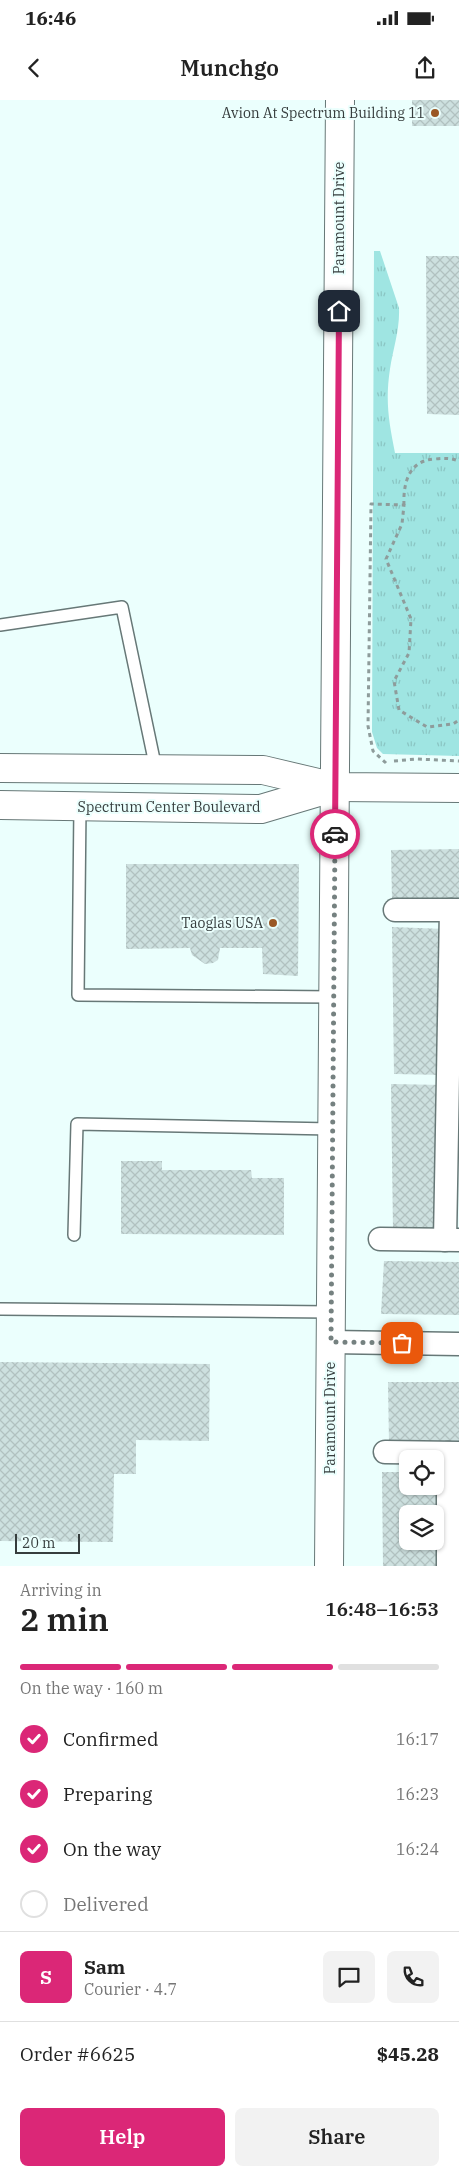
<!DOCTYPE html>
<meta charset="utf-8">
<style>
body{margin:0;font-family:"IBM Plex Serif",serif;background:#f2f2f2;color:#222;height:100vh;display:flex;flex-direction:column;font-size:19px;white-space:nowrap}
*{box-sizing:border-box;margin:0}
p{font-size:16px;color:#767676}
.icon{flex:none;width:28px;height:28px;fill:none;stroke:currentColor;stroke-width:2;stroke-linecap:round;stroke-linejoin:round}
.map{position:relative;height:1466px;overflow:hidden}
.details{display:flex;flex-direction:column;background:#fff;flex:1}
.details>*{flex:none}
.fabs{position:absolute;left:399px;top:1350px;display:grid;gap:10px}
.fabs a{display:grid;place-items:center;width:45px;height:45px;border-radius:8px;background:#fff;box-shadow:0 1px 4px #0004;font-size:25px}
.scale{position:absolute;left:15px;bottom:12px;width:65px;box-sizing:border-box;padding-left:5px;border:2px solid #363d3d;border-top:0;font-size:14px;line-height:18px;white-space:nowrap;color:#363d3d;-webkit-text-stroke:4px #ebfffd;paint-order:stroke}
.pin{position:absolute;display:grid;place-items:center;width:42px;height:42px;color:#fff;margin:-21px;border-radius:10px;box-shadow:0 2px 8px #0006}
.courier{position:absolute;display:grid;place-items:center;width:50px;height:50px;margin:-25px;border:4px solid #db2777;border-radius:50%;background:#fff;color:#222;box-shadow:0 1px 6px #0007}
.head em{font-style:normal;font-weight:600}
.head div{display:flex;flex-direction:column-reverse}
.head{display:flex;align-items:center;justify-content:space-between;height:85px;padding:0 20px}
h1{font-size:32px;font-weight:600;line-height:38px}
.bar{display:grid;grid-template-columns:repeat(4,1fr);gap:8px 5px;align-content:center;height:60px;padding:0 20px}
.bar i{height:6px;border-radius:4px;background:#e0e0e0}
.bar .current{background:#db2777}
.bar p{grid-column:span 4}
.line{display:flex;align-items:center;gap:12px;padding:0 20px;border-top:1px solid #e0e0e0}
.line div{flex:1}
.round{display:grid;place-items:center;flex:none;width:52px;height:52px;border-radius:8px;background:#f2f2f2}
ol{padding:0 20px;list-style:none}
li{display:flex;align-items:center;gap:15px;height:55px}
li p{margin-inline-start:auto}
li .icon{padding:5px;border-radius:50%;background:#db2777;color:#fff;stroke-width:4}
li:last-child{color:#767676}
li i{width:28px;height:28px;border:2px solid #e0e0e0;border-radius:50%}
.cta{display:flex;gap:10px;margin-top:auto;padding:10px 20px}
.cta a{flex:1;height:58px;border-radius:8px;background:#db2777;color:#fff;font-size:20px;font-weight:600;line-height:58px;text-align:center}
.cta a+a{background:#f2f2f2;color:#222}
.status{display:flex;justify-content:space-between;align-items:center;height:35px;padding:0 25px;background:#fff;direction:ltr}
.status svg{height:14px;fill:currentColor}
header{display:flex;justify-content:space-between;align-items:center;height:65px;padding:0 20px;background:#fff;font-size:22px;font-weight:600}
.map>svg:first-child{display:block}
.grass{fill:url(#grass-tufts)}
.building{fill:url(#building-cross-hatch);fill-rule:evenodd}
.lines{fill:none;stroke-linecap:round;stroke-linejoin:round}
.lane-casing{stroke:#677877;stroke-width:14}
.street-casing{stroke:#677877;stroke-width:25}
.secondary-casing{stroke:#677877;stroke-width:30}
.path{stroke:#8e9c9b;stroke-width:3;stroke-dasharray:4 4;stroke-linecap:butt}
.lane{stroke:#fff;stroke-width:11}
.street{stroke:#fff;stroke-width:22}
.secondary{stroke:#fff;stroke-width:28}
.done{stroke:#758180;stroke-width:5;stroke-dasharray:0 9}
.route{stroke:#db2777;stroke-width:6}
.poi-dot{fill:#9a5825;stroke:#ebfffd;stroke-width:2}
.labels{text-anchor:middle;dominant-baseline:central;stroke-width:4;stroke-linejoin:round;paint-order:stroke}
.poi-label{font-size:14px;fill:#363d3d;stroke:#ebfffd;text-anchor:end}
.street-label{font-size:14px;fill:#363d3d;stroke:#ebfffd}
</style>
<div class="status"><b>16:46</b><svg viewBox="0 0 49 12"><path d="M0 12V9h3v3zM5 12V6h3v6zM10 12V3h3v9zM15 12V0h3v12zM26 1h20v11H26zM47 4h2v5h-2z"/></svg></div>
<header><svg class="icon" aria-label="back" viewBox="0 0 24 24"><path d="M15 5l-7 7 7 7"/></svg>Munchgo<svg class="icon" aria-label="share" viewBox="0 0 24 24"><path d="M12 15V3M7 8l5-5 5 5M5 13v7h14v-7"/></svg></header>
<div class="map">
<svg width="459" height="1466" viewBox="0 0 459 1466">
<defs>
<pattern id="grass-tufts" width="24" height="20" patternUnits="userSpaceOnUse" patternTransform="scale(1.25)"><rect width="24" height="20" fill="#9fe5e2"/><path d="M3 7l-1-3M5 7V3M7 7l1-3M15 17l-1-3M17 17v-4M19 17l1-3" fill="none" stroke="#8ac5c3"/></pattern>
<pattern id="building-cross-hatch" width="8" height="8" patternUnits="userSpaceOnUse" patternTransform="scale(1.25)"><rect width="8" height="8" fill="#cde0df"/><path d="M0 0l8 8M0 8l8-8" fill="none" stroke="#b1c1c0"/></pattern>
</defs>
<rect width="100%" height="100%" fill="#ebfffd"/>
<path class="grass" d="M374,151H380L399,208C400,229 393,249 390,269C385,302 389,322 395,353H459V656L383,654L377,648L372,632Z"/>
<g class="building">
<rect x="412" y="0" width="47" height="26"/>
<polygon points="426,156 459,156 459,315 427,314"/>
<polygon points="459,749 459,800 392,800 391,750"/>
<polygon points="126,764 299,764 298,876 263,874 262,848 220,848 218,860 213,863 205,864 192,855 190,848 126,849"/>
<polygon points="392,827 445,829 442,975 394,974"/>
<polygon points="391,984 444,985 441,1131 393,1130"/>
<polygon points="121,1061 162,1061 162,1070 251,1070 252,1078 284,1078 284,1135 121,1134"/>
<polygon points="384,1161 459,1162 459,1215 381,1214"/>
<polygon points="0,1262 210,1264 209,1341 136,1340 136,1374 114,1374 113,1442 0,1441"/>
<polygon points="388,1282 459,1282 459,1344 389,1343"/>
<path d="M435,1371H439V1466H383L382,1372H408V1386H435ZM408,1414H435V1441H408Z"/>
</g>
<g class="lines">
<g class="lane-casing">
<g id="lane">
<polyline points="0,525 122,507 156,669"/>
<polyline points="80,706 78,895 334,897"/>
<polyline points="74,1135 77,1024 332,1029"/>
<polyline points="0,1209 331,1212"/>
</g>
</g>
<g class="street-casing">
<g id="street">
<polyline points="395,810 459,810"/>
<polyline points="380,1139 459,1140"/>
<polyline points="445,1140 451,810"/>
<polyline points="331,1242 459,1244"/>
<polyline points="385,1352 459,1353"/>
<polyline points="448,1466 448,1353"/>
</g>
</g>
<g class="secondary-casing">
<g id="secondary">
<polyline points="0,668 263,670 335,687 459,688"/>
<polyline points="0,705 261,709 335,687"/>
<polyline points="329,1466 340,0"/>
</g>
</g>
<g class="path">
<path d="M404,405C403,383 409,360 435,359C444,358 451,358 459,361"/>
<polyline points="394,661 417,659 459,661"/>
<polyline points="386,663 373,651 368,626 371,404 404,405 402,424 386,459 411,519 409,553 394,581 399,610 427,627 453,624 459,620"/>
</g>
<use href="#lane" class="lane"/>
<use href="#street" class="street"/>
<use href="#secondary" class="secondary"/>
</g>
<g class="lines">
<polyline class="done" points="335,734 331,1242 402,1243"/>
<polyline class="route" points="335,734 339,211"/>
</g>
<g class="poi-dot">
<circle cx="435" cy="13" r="5"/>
<circle cx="273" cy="823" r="5"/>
</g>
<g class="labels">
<g class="poi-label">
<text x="425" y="13">Avion At Spectrum Building 11</text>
<text x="263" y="823">Taoglas USA</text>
</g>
<g class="street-label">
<text transform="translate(339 118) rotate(-90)">Paramount Drive</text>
<text x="169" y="707">Spectrum Center Boulevard</text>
<text transform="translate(330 1318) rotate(-90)">Paramount Drive</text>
</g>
</g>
</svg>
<div class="fabs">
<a><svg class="icon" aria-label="locate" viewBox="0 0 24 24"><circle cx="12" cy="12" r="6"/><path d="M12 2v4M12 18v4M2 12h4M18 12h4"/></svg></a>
<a><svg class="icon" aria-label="layers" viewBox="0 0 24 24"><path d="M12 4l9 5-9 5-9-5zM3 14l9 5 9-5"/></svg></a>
</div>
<div class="scale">20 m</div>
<div class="pin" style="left:402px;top:1243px;background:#ea580c"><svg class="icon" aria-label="bag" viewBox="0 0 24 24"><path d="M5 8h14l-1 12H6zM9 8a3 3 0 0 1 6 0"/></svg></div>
<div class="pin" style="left:339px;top:211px;background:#1f2937"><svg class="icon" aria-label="home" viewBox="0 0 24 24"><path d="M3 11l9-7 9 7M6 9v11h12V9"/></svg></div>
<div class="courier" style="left:335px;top:734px"><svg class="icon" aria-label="car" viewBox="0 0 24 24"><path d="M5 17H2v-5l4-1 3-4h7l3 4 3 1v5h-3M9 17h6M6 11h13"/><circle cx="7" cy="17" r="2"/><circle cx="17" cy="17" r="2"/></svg></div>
</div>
<section class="details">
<div class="head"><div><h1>2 min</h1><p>Arriving in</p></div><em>16:48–16:53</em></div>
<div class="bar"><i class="current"></i><i class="current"></i><i class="current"></i><i></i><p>On the way · 160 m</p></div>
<ol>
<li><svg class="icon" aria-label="check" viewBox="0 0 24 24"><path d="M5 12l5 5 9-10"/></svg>Confirmed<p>16:17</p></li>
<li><svg class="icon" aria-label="check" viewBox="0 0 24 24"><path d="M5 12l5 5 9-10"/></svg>Preparing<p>16:23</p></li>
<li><svg class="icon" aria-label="check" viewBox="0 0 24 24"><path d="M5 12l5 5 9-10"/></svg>On the way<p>16:24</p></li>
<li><i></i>Delivered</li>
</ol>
<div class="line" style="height:90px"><b class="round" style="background:#db2777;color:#fff">S</b><div><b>Sam</b><p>Courier · 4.7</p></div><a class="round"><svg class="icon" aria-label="chat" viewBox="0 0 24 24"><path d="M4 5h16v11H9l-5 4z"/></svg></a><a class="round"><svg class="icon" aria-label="phone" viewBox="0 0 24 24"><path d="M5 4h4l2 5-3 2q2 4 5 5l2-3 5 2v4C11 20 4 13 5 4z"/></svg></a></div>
<div class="line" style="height:65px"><div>Order #6625</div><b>$45.28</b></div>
<div class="cta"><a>Help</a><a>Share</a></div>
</section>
